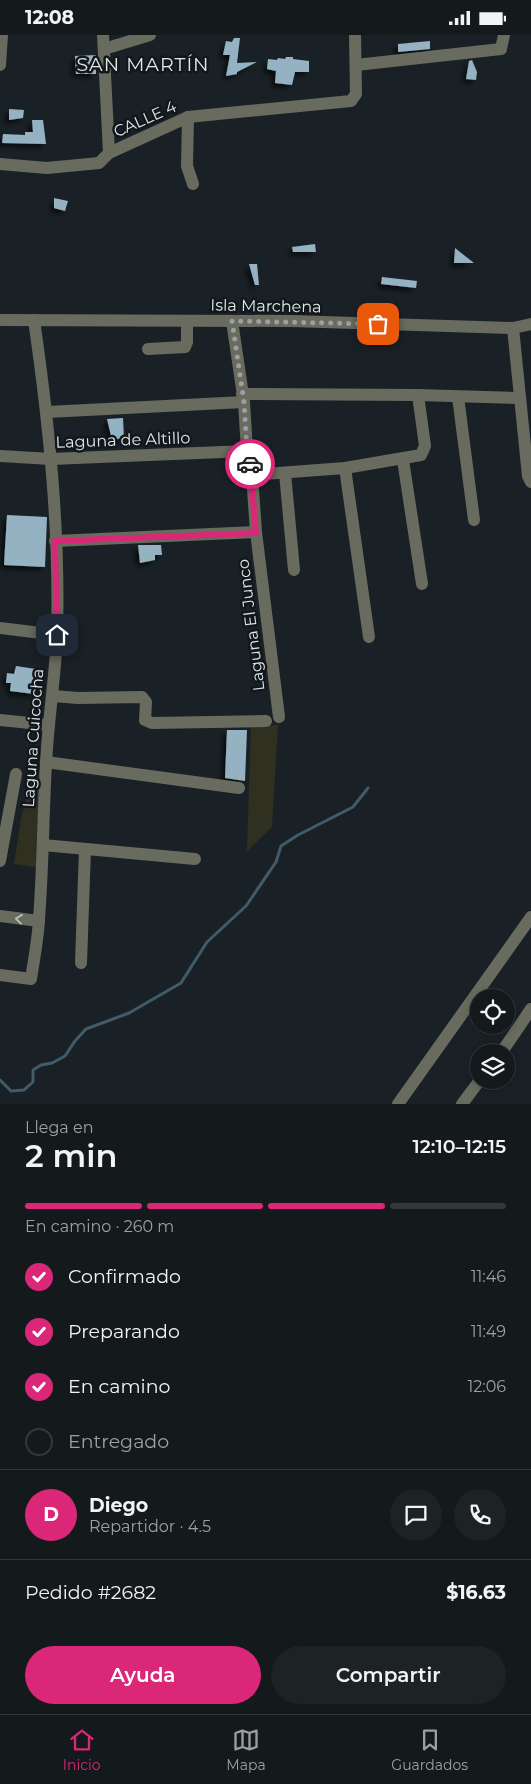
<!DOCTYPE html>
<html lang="es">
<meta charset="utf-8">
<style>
body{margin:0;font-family:Montserrat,sans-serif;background:#1d2225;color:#f1f3f6;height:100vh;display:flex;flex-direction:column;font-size:19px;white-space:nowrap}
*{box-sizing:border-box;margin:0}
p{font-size:16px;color:#9da0a3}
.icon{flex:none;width:28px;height:28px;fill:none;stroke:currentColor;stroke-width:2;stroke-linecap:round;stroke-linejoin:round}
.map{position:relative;height:1069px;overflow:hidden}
.details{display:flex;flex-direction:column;background:#14191c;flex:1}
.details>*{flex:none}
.buttons{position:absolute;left:470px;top:954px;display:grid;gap:10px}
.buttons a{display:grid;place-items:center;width:45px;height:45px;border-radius:50%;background:#14191c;box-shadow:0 2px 8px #0003,0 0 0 1px #33383b;font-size:25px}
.pin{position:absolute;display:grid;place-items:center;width:42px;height:42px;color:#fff;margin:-21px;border-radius:10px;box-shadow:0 2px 8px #0006}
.courier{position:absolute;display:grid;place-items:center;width:50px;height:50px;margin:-25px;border:4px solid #db2777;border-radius:50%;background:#fff;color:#222;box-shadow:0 1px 6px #0007}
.head em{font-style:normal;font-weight:600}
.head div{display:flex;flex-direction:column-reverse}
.head{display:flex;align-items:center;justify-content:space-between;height:85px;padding:0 25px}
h1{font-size:32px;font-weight:600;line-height:38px}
.bar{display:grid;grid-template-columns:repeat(4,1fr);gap:8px 5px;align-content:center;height:60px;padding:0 25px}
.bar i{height:6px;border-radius:4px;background:#33383b}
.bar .active{background:#db2777}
.bar p{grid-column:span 4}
.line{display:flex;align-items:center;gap:12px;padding:0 25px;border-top:1px solid #33383b}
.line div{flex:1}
.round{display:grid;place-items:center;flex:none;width:52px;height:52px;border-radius:26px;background:#1d2225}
ol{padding:0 25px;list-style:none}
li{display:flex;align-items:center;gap:15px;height:55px}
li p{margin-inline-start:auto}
li .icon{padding:5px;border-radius:50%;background:#db2777;color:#fff;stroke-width:4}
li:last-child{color:#9da0a3}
li i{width:28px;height:28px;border:2px solid #33383b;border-radius:50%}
.action{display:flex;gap:10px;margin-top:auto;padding:10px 25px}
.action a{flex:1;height:58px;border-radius:30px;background:#db2777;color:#fff;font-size:20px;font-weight:600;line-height:58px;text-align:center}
.action a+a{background:#1d2225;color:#f1f3f6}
.status{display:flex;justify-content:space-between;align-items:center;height:35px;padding:0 25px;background:#14191c;direction:ltr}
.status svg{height:14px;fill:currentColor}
.tabs{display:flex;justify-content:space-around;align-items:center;height:70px;border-top:1px solid #33383b;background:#14191c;font-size:14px;color:#9da0a3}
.tabs a{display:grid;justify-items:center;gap:2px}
.tabs .active{color:#db2777}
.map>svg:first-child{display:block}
.green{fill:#303021}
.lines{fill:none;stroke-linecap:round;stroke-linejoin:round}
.stream{stroke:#415b6a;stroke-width:3}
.building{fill:#95b2c3;filter:url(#shadow)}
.minor{stroke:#6a6b5f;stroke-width:12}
.oneway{stroke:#b7bab8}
.done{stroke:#9ba0a4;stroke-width:5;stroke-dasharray:0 9}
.route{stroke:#db2777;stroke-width:6}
.labels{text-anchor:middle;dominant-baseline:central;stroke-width:5;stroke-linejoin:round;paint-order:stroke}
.street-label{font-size:16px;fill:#e1e5e8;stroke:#11181c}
.quarter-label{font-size:19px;letter-spacing:1px;fill:#e1e5e8;stroke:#11181c}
</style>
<div class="status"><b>12:08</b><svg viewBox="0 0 49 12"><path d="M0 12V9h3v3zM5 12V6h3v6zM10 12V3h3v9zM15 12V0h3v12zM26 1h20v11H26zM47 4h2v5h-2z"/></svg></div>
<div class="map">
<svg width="531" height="1069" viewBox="0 0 531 1069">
<defs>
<filter id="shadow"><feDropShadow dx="-4" dy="4" stdDeviation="2.5" flood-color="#0009"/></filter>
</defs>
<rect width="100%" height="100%" fill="#1a2126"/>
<g class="green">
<polygon points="278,690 272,792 247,816 251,691"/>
<polygon points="30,734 51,736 41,833 14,829 21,784 29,753"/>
</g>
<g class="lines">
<polyline class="stream" points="0,1045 11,1056 24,1055 33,1047 33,1035 41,1030 52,1028 65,1021 75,1006 86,994 129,978 181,948 207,907 246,871 276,827 281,811 298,800 353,772 368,753"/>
</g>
<g class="building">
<polygon points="234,3 240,3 237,28 257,27 237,37 237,39 226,41 230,20 223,20 226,6 232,7"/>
<polygon points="430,6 430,14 398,17 398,9"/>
<polygon points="96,20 96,39 76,39 75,21"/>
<polygon points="286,22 293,22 293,24 309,26 309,37 295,37 292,50 275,48 276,36 267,34 268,24 277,25 278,23 285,24"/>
<polygon points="472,25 477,37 476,45 466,44 469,26"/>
<polygon points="9,74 24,75 23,83 9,85"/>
<polygon points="32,85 43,85 46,109 2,108 3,99 25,100 25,97 33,97"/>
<polygon points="54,163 68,166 65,176 54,173"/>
<polygon points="315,209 316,217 293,217 292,212"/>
<polygon points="455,213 474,228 454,228"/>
<polygon points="249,229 257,229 259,250 255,250"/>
<polygon points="382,242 417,246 416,253 381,249"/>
<polygon points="123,383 124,403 112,405 107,384"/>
<polygon points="7,480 47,482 45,532 4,530"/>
<polygon points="138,510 161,510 162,520 155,520 155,525 140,528"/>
<polygon points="16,631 36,634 34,659 10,656 11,648 6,648 7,638 14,639"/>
<polygon points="227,695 247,695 245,746 225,743"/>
</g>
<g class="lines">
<g class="minor">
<polyline points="103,0 109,118"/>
<polyline points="104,14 150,0"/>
<polyline points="0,30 2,0"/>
<polyline points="356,30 501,14 504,0"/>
<polyline points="188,82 187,131 193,149"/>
<polyline points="0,129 47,133 99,128 109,118 188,82 351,66 356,59 355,0"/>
<polyline points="0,285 292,286 513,293 531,289"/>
<polyline points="232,286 244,367 247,416 252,440 256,497 279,682"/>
<polyline points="513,293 528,441 531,447"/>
<polyline points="148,314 185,312 187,307 187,286"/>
<polyline points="242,359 418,360 519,363"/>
<polyline points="458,362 474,485"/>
<polyline points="47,377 244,367"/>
<polyline points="0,421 51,424 247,416"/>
<polyline points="403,425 422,549"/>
<polyline points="345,433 369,602"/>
<polyline points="285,438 294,535"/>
<polyline points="252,440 345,433 421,420 425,411 418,360"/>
<polyline points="55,506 256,497"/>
<polyline points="0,593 57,600"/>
<polyline points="53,661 78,663 142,662 146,667 145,685 152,688 266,686"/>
<polyline points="0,685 49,690"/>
<polyline points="46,727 239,753"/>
<polyline points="43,810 195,824"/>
<polyline points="0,826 16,739"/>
<polyline points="0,881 39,886"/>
<polyline points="81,928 85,814"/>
<path d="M0,940L31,944C34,924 38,904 39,884C43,833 43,781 46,729C48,686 55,644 57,601C60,495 49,389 34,285"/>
<polyline points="501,1018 531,974"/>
<polyline points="398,1069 531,882"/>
<polyline points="462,1069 480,1045"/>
</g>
</g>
<defs><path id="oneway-chevron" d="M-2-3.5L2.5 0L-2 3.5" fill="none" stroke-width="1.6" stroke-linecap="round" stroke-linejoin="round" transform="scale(1.25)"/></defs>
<use class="oneway" href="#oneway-chevron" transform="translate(19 884) rotate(-173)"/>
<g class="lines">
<polyline class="done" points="250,429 247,416 244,367 232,286 378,289"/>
<polyline class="route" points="57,600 55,506 256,498 250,429"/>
</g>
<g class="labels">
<g class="street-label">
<text transform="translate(145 84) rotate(-24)">CALLE 4</text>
<text transform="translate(266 271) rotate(1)">Isla Marchena</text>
<text transform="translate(123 405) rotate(-2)">Laguna de Altillo</text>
<text transform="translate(251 590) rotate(-97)">Laguna El Junco</text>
<text transform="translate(33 703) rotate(-86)">Laguna Cuicocha</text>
</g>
<g class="quarter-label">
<text x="143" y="29">SAN MARTÍN</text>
</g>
</g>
</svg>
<div class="buttons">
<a><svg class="icon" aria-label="locate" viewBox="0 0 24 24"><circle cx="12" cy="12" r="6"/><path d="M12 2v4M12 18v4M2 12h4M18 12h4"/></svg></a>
<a><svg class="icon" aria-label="layers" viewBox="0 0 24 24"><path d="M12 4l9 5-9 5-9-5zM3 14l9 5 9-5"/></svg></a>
</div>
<div class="pin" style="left:378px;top:289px;background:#ea580c"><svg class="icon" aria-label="bag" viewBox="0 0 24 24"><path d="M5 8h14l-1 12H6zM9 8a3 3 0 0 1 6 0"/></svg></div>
<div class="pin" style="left:57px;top:600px;background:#1f2937"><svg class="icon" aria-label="home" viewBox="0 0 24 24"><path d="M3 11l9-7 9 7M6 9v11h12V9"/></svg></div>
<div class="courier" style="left:250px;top:429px"><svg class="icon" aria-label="car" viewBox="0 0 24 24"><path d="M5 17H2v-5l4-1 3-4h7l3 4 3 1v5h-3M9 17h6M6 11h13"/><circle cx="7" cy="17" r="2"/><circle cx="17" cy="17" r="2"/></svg></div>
</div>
<section class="details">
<div class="head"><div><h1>2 min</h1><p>Llega en</p></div><em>12:10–12:15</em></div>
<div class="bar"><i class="active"></i><i class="active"></i><i class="active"></i><i></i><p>En camino · 260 m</p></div>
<ol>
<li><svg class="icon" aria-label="check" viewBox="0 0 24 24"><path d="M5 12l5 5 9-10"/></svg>Confirmado<p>11:46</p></li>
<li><svg class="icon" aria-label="check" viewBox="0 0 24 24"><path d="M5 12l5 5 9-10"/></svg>Preparando<p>11:49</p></li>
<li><svg class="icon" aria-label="check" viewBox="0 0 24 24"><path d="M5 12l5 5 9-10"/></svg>En camino<p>12:06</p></li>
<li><i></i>Entregado</li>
</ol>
<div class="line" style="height:90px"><b class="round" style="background:#db2777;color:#fff">D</b><div><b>Diego</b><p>Repartidor · 4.5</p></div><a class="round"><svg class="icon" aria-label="chat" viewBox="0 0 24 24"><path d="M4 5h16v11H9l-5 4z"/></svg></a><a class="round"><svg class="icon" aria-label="phone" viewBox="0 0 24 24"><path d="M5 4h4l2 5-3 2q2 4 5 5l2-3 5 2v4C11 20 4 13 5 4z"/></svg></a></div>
<div class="line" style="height:65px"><div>Pedido #2682</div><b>$16.63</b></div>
<div class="action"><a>Ayuda</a><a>Compartir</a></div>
</section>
<nav class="tabs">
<a class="active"><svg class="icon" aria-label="home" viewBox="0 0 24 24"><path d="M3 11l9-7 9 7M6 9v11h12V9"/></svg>Inicio</a>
<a><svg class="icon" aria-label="map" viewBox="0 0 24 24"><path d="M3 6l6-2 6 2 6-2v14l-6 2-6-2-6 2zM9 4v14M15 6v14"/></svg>Mapa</a>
<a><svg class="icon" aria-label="saved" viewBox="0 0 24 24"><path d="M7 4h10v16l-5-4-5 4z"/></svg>Guardados</a>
</nav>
